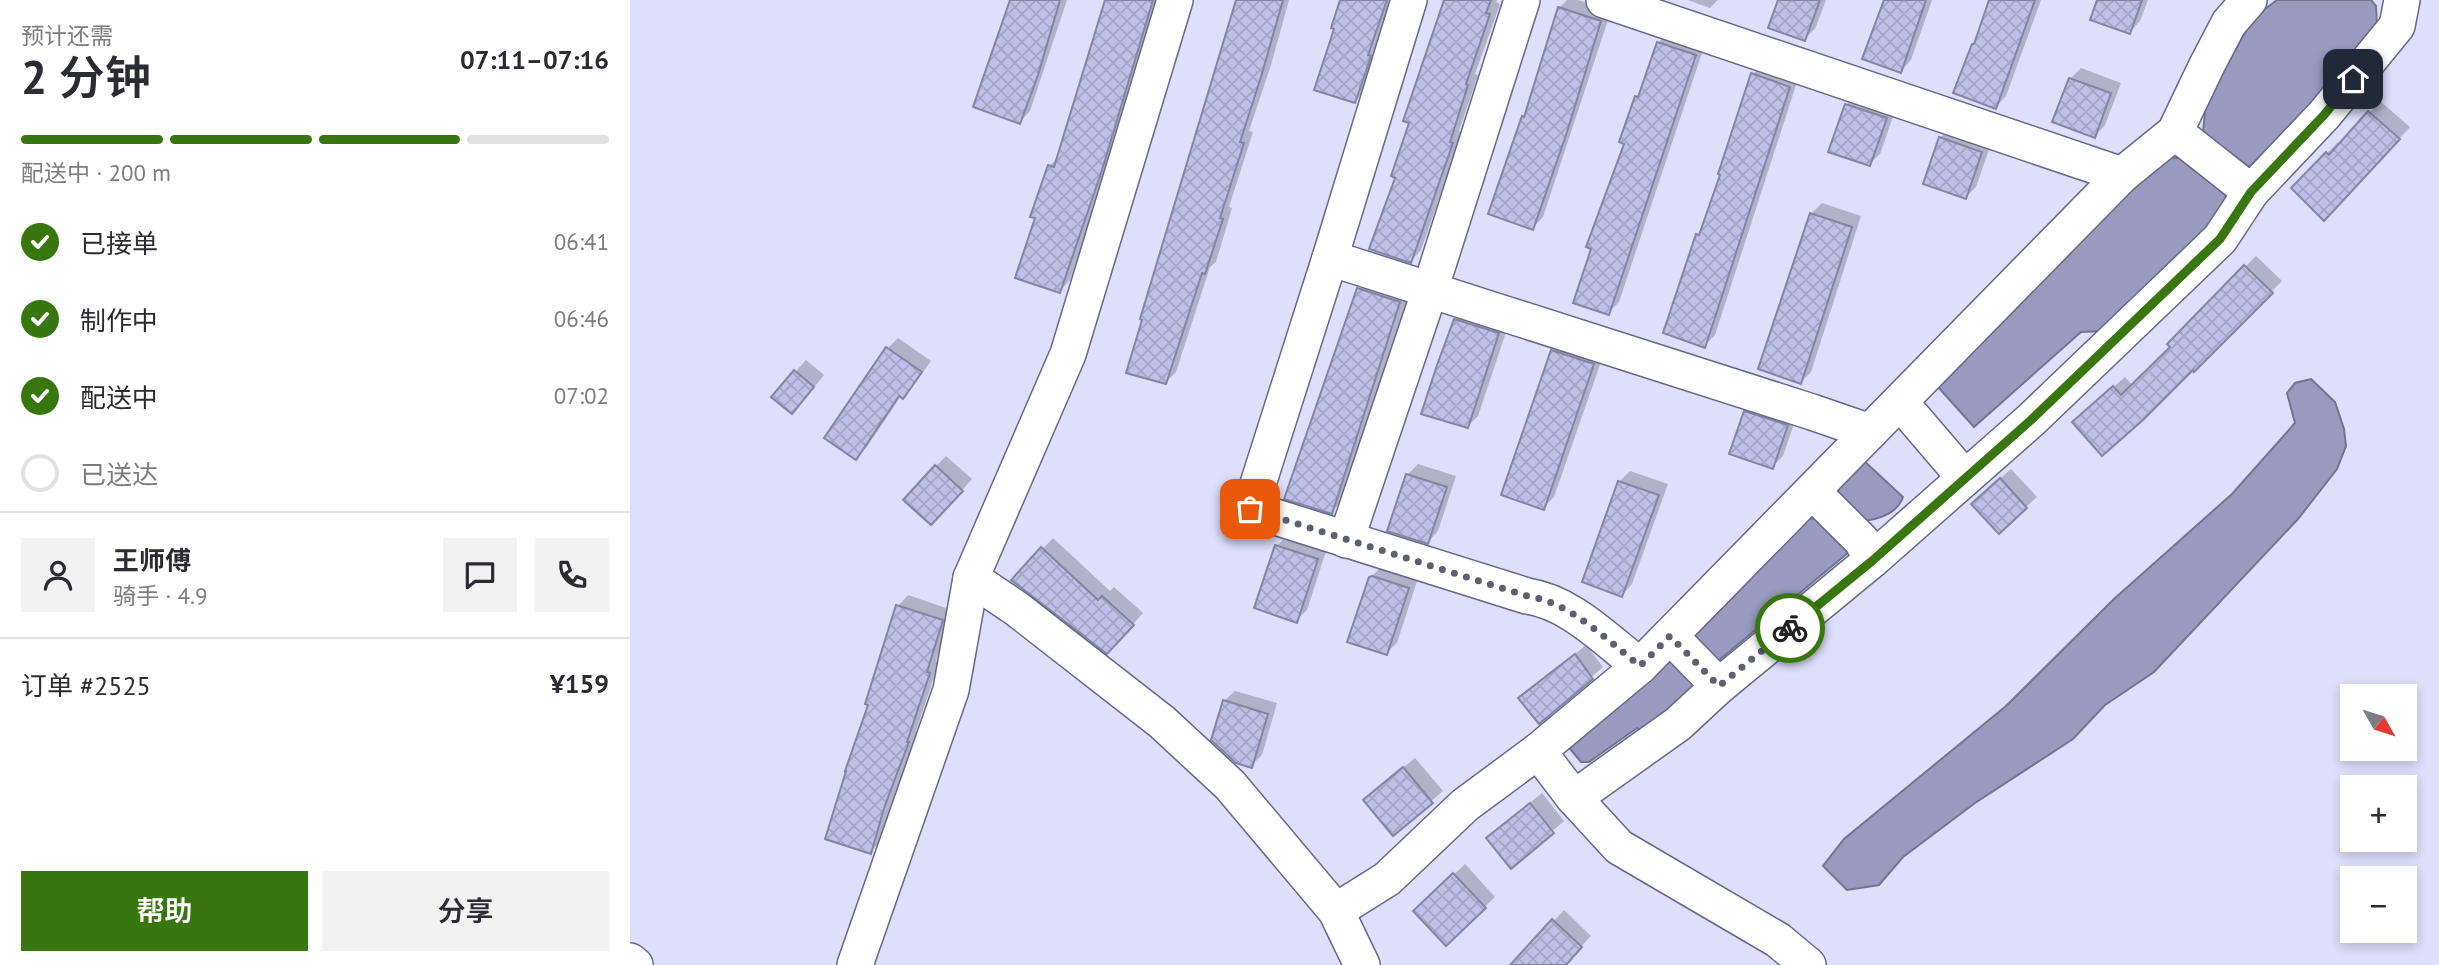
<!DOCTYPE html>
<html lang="zh">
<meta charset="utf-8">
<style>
body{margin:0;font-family:"PT Sans","Noto Sans SC",sans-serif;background:#f2f2f3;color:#2b2b33;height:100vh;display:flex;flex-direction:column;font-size:26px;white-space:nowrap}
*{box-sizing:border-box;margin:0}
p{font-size:23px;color:#7c7c81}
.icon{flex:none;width:38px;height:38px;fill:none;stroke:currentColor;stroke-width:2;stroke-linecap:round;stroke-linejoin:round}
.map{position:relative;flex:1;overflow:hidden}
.side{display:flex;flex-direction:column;background:#fff;width:630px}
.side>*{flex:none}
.needle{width:46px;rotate:129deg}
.fabs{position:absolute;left:1710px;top:684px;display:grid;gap:14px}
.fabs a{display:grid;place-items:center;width:77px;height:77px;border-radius:0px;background:#fff;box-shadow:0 4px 10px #0003;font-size:35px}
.pin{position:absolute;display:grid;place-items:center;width:60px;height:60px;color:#fff;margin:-30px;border-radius:14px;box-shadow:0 4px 10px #0006}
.courier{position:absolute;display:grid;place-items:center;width:70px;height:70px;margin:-35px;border:5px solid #38760f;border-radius:50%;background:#fff;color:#222;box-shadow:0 2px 9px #0007}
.headline em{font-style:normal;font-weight:600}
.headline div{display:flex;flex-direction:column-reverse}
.headline{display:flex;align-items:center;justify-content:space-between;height:119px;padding:0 21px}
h1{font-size:46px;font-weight:600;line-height:52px}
.bar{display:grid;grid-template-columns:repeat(4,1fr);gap:10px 7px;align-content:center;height:84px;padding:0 21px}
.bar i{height:9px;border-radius:5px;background:#e1e1e2}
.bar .on{background:#38760f}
.bar p{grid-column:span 4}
.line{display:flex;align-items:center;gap:18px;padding:0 21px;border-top:2px solid #e1e1e2}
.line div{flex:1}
.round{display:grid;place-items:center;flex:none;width:74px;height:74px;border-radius:0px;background:#f2f2f3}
ol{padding:0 21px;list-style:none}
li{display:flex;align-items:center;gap:21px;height:77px}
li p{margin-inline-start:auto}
li .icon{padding:7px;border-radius:50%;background:#38760f;color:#fff;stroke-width:4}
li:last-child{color:#7c7c81}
li i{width:38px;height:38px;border:4px solid #e1e1e2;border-radius:50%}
.primary-button{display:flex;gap:14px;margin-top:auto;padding:14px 21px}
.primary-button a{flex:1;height:80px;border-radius:0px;background:#38760f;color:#fff;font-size:28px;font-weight:600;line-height:80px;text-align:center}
.primary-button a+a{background:#f2f2f3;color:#2b2b33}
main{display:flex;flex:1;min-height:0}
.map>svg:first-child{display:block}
.water{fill:#989bbf;stroke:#727491;stroke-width:2}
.shadow{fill:#0003}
.building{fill:url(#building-cross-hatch);stroke:#8285a4;stroke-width:2}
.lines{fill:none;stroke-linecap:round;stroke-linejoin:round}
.minor-casing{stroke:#666887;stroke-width:38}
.minor{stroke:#fff;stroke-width:35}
.done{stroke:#5e5f71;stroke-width:7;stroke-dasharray:0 12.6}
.route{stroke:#38760f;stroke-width:9}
</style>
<main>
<section class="side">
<div class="headline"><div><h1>2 分钟</h1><p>预计还需</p></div><em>07:11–07:16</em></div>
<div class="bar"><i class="on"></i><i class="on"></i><i class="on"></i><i></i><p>配送中 · 200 m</p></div>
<ol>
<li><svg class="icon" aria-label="check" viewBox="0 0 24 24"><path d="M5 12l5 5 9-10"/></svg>已接单<p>06:41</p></li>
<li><svg class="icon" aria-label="check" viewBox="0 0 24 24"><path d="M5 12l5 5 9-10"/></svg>制作中<p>06:46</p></li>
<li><svg class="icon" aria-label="check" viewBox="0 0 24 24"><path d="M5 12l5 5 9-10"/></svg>配送中<p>07:02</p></li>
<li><i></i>已送达</li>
</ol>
<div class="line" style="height:126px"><a class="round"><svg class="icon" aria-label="person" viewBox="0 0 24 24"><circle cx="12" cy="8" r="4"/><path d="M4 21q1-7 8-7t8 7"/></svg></a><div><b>王师傅</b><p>骑手 · 4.9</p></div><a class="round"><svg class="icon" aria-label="chat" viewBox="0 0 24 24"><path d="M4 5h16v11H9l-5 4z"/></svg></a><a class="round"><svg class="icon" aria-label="phone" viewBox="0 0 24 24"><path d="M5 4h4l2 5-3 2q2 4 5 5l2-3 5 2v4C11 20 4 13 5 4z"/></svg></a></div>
<div class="line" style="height:91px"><div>订单 #2525</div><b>¥159</b></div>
<div class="primary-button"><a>帮助</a><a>分享</a></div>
</section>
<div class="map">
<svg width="1809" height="965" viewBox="0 0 1809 965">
<defs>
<pattern id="building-cross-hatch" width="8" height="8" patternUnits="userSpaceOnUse" patternTransform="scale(1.75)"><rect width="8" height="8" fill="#bec1e7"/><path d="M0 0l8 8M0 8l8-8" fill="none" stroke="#a3a5c6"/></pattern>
</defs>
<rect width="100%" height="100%" fill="#dddffb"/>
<g class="water">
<polygon points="1647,0 1741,0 1746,6 1747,26 1704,85 1619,167 1573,133 1576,102 1623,18"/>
<polygon points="1538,157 1566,160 1596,186 1595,210 1474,331 1451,332 1344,427 1308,387 1519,168"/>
<polygon points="1681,379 1705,402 1714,429 1716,446 1707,469 1668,519 1524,672 1475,705 1443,739 1345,803 1273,857 1249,885 1217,890 1193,866 1214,839 1376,706 1484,599 1602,494 1665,423 1657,393 1665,383"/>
<path d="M1233,460L1273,497C1267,514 1249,519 1234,521L1207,498L1210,484Z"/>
<polygon points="1190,518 1219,552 1088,661 1063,640 1065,628 1174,519"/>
<polygon points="1043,654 1066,678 1065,690 1014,734 1007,728 959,762 951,762 937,745"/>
</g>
<g class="shadow">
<polygon points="381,0 437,0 400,111 390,122"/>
<polygon points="477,0 529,0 482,158 440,280 430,291 407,217 419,166 429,157"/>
<polygon points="608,0 659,0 641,65 619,131 623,132 599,207 602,208 586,262 580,267 546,372 536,382"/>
<polygon points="712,0 763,0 735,91 725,101 707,28"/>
<polygon points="816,0 867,0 866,2 870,4 845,74 848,75 829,131 832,133 791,250 781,261 767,177"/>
<polygon points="937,0 948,0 981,11 913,217 903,228 893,117 896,114 929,8"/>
<polygon points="1058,0 1088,0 1080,8"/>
<polygon points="1150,0 1196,0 1185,29 1174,39"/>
<polygon points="1255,0 1302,0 1281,60 1271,71"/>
<polygon points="1362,0 1411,0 1376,96 1366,107 1343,45 1347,41"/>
<polygon points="1470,0 1518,0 1510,21 1500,32"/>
<polygon points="1039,32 1075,44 989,302 978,313 996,142 1006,97 1012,91 1028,43"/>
<polygon points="1134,64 1169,76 1085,335 1074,346 1068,235 1073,230 1123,74"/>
<polygon points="1451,68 1491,83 1475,125 1465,136 1440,79"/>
<polygon points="1227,94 1266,108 1250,154 1239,164 1217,105"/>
<polygon points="1750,101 1780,127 1705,208 1663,188 1708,142 1710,145"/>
<polygon points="1321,127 1362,141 1346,187 1336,197 1310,138"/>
<polygon points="1192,203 1231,216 1181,372 1171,382 1181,214"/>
<polygon points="1626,256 1652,281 1564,369 1455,412 1495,377 1503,386 1542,347 1539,344"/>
<polygon points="740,278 780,291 712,501 701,512 729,289"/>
<polygon points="836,309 879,323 848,416 838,426 826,320"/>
<polygon points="268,338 301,361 283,386 271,396 236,448 225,458 258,348"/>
<polygon points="934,340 974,353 924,497 913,508 923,351"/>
<polygon points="176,360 194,375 172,402 143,397"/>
<polygon points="1126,402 1167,415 1153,456 1142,467 1116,412"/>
<polygon points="316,456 342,479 312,513 306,466"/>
<polygon points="788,464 826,476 808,531 798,542 777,475"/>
<polygon points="1381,469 1407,497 1396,507 1354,493"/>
<polygon points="1000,471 1038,484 1002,584 992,595 989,482"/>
<polygon points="657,535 697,548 677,610 666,621 647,546"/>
<polygon points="423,538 480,591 484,587 513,613 488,641 383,580"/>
<polygon points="751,567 788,578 767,643 756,653 740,578"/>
<polygon points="278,595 322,610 306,661 309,662 286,731 288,732 264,796 251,841 240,852 268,606"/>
<polygon points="956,645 973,667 909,722 890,699"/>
<polygon points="605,691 647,703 632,755 621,766 594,701"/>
<polygon points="785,758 813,791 763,834 746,790"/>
<polygon points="912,793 934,821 881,866 869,828"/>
<polygon points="835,864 865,897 816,944 785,911"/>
<polygon points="934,910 961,936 934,965 900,965 924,921"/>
</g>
<g class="building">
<polygon points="380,0 430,0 408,75 390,124 343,107"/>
<polygon points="475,0 523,0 472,170 430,293 385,278 405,218 400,217 418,165 424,167"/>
<polygon points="606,0 653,0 631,77 610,142 614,143 590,218 593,219 575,274 572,273 536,384 496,373 512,320 510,319"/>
<polygon points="710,0 757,0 738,55 741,56 725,103 684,90 704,29 701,28"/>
<polygon points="814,0 861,0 856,13 860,14 836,84 838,85 820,142 823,143 781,263 739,249 765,178 761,176 779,123 773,121"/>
<polygon points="1148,0 1190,0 1175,41 1138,28"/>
<polygon points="1254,0 1296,0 1271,73 1232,59"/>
<polygon points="1359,0 1405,0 1366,109 1323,93 1342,44 1344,44"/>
<polygon points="1467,0 1512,0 1500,34 1460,20"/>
<polygon points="928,7 971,21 937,132 903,230 858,214 892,116 894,117"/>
<polygon points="1027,42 1066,55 979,315 943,303 961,249 956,247 994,144 989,142 1005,96 1008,97"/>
<polygon points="1121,73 1160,87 1075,348 1033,333 1066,234 1069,235 1090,175 1088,174"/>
<polygon points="1439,78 1481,93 1465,138 1422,122"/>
<polygon points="1215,104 1257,118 1240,166 1198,152"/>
<polygon points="1738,111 1770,139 1694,221 1661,188 1696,152 1699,155"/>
<polygon points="1309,137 1352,152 1336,199 1293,184"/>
<polygon points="1180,213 1222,227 1171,384 1128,369"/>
<polygon points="1614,265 1643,293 1564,372 1563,370 1513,420 1472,456 1442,422 1483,386 1491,395 1540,347 1537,344"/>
<polygon points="727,288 770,302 702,514 654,499"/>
<polygon points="824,319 869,333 838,428 791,414 807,365"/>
<polygon points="256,347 292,372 273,399 269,396 226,460 194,438"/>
<polygon points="921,350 964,364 914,510 871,495"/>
<polygon points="164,370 184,387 162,414 141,397"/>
<polygon points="1114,411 1158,425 1143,469 1099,454"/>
<polygon points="305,465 333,491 301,525 273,500"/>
<polygon points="776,474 817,487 798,544 757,531"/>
<polygon points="1370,478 1397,508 1369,534 1341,504"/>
<polygon points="988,481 1029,495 992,597 952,582"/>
<polygon points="645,545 688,559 667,623 624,608"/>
<polygon points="411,547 468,600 472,596 504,625 477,654 381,580"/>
<polygon points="742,576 779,588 757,655 717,642 739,577"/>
<polygon points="266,605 313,620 297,672 300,673 277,742 279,742 254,808 241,854 195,839 216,771 215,771 238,705 235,704"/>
<polygon points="945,654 963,679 909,724 888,698"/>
<polygon points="593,700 638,714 622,768 606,763 581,740"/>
<polygon points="773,767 803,803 763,836 733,800"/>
<polygon points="900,803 924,833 881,869 856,838"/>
<polygon points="823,873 856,908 816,946 783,911"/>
<polygon points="922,919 952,947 936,965 880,965"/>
</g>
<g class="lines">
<g class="minor-casing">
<g id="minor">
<path d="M779,0L700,258L620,509L897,596C940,602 976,640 1010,666"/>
<polyline points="974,0 1492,175"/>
<polyline points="1545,132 1621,192 1694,115 1767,26 1772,0"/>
<polyline points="700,258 1182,412 1240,432"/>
<polyline points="1270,402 1335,478"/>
<polyline points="1182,491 1232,541 1242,560"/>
<polyline points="716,540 800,290 892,0"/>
<polyline points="341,578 387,609 532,722 600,785 706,911 732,965"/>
<polyline points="1040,636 1089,686"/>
<polyline points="908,751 944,798 989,847 1148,940 1178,965"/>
<polyline points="944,798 1048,724 1089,686 1242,560 1401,420 1590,239 1621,192"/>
<polyline points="706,911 757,879 835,805 908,751 1010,666 1492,175 1545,132 1577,65 1599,23 1619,0"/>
<polyline points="0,961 5,965"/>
<polyline points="225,965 321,690 341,578 438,354 545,0"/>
</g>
</g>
<use href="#minor" class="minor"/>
</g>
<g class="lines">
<path class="done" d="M620,509L897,596C940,602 977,640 1010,666L1040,636L1089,686L1160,628"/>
<polyline class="route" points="1160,628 1242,561 1401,420 1590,239 1621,192 1694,115 1723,79"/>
</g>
</svg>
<div class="fabs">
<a><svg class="needle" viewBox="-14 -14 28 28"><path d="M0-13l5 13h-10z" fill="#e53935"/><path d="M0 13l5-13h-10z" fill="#7c7c81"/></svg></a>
<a>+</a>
<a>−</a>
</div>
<div class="pin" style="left:620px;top:509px;background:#ea580c"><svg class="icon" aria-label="bag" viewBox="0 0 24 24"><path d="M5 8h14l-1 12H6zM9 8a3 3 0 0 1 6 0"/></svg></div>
<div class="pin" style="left:1723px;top:79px;background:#1f2937"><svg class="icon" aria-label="home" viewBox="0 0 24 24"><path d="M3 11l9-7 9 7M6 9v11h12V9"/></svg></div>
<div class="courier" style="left:1160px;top:628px"><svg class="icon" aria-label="bike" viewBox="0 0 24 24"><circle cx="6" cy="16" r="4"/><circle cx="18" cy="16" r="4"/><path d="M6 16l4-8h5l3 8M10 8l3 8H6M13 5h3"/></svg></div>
</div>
</main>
